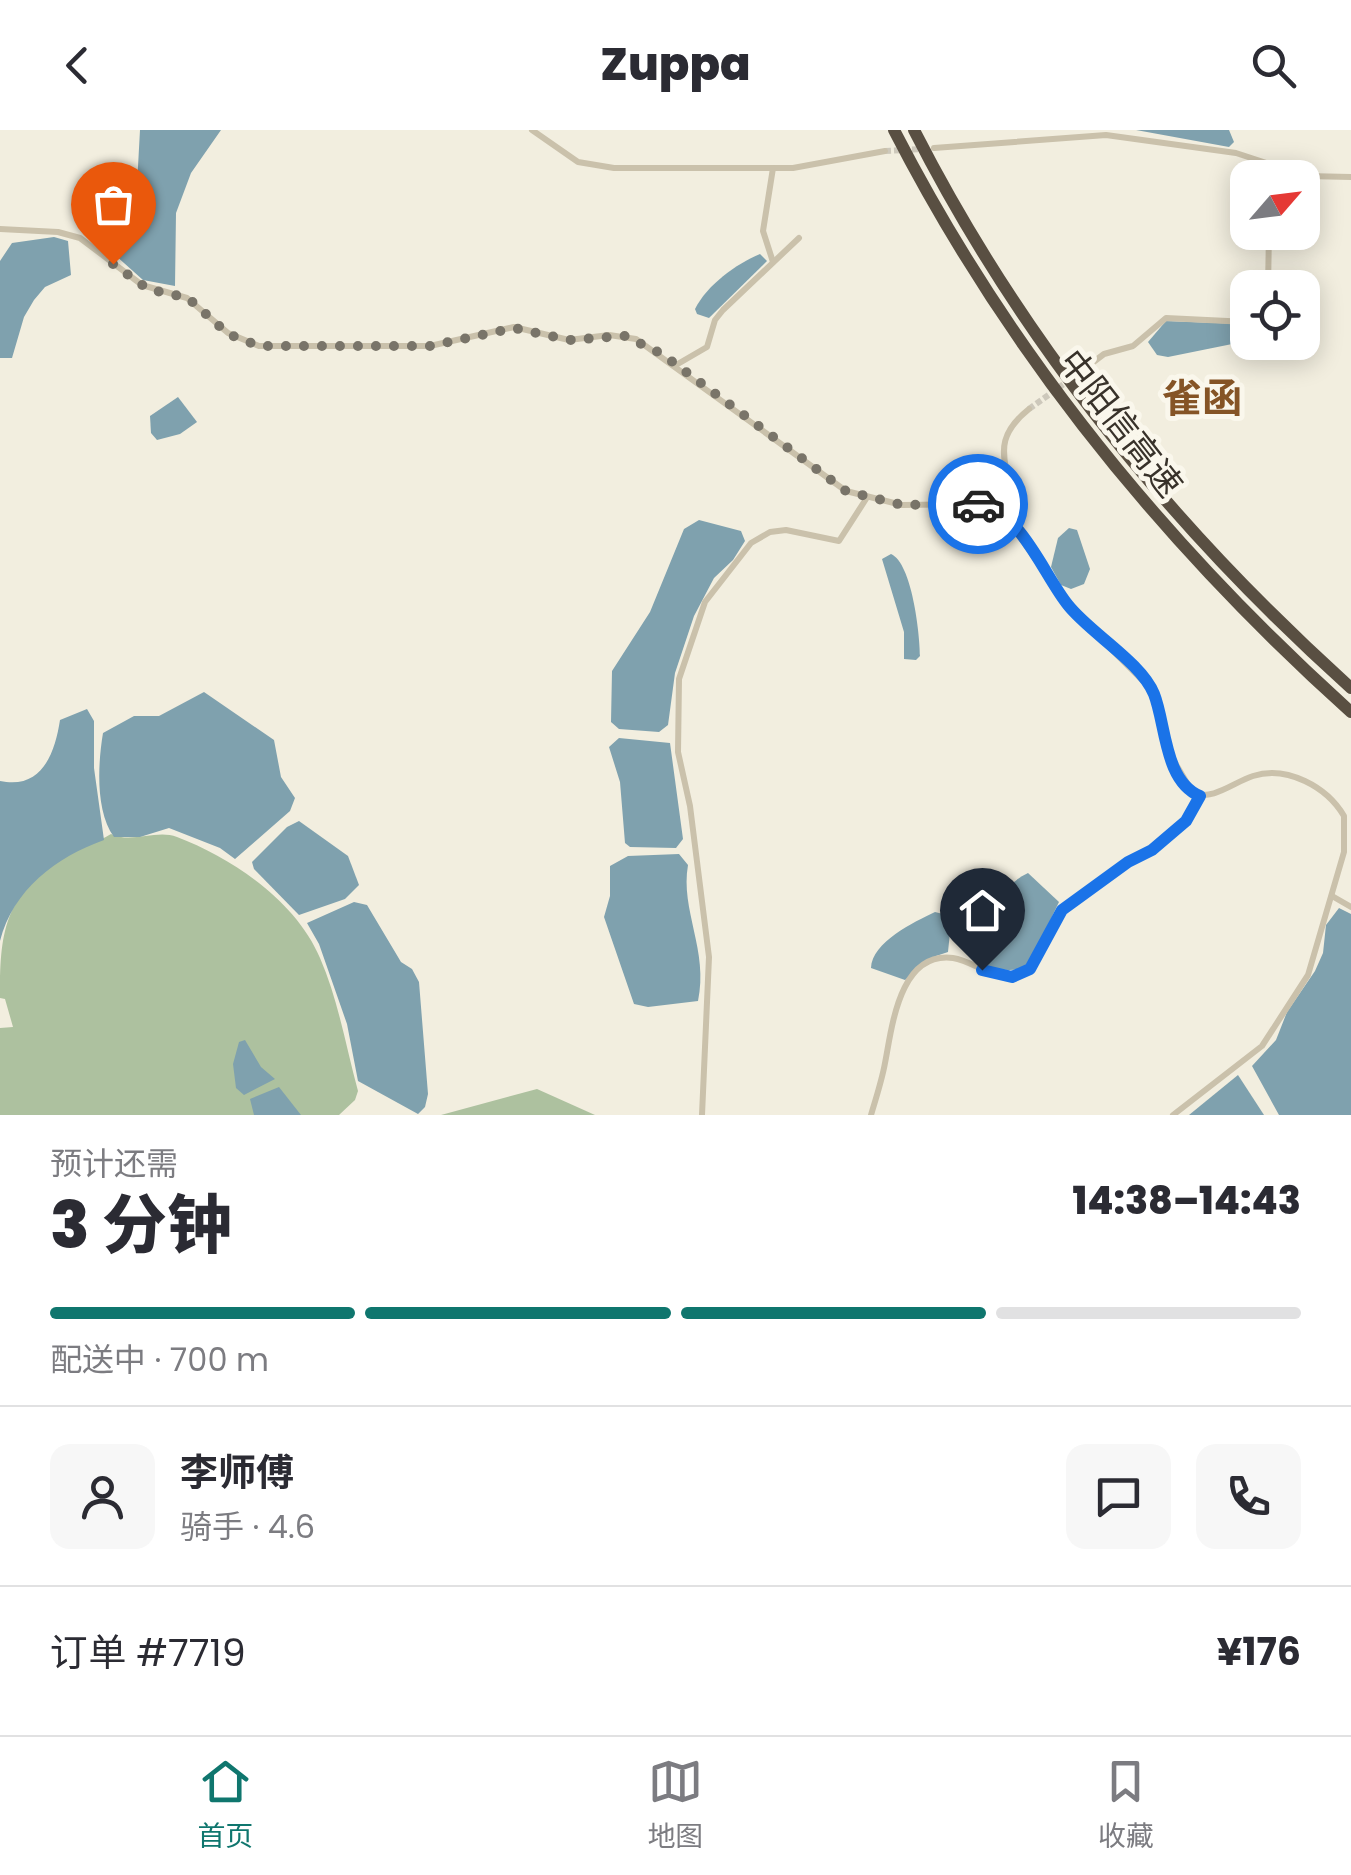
<!DOCTYPE html>
<html lang="zh">
<meta charset="utf-8">
<style>
body{margin:0;font-family:Poppins,"Noto Sans SC",sans-serif;background:#f7f7f7;color:#2b2b33;height:100vh;display:flex;flex-direction:column;font-size:38px;white-space:nowrap}
*{box-sizing:border-box;margin:0}
p{font-size:32px;color:#7c7c81}
.icon{flex:none;width:55px;height:55px;fill:none;stroke:currentColor;stroke-width:2;stroke-linecap:round;stroke-linejoin:round}
.map{position:relative;height:985px;overflow:hidden}
.drawer{display:flex;flex-direction:column;background:#fff;flex:1}
.drawer>*{flex:none}
.needle{width:65px;rotate:62deg}
.tools{position:absolute;left:1230px;top:30px;display:grid;gap:20px}
.tools a{display:grid;place-items:center;width:90px;height:90px;border-radius:20px;background:#fff;box-shadow:0 5px 25px #0003;font-size:50px}
.pin{position:absolute;display:grid;place-items:center;width:85px;height:85px;color:#fff;margin:-102px -42px;border-radius:50% 50% 50% 0;rotate:-45deg;box-shadow:0 0 10px #0007}
.pin .icon{rotate:45deg}
.courier{position:absolute;display:grid;place-items:center;width:100px;height:100px;margin:-50px;border:8px solid #1a73e8;border-radius:50%;background:#fff;color:#222;box-shadow:0 2px 12px #0007}
.head em{font-style:normal;font-weight:800}
.head div{display:flex;flex-direction:column-reverse}
.head{display:flex;align-items:center;justify-content:space-between;height:170px;padding:0 50px}
h1{font-size:65px;font-weight:800;line-height:75px}
.bar{display:grid;grid-template-columns:repeat(4,1fr);gap:15px 10px;align-content:center;height:120px;padding:0 50px}
.bar i{height:12px;border-radius:8px;background:#e1e1e2}
.bar .active{background:#0f766e}
.bar p{grid-column:span 4}
.line{display:flex;align-items:center;gap:25px;padding:0 50px;border-top:2px solid #e1e1e2}
.line div{flex:1}
.round{display:grid;place-items:center;flex:none;width:105px;height:105px;border-radius:20px;background:#f7f7f7}
header{display:flex;justify-content:space-between;align-items:center;height:130px;padding:0 50px;background:#fff;font-size:45px;font-weight:800}
.tab-bar{display:flex;justify-content:space-around;align-items:center;height:140px;border-top:2px solid #e1e1e2;background:#fff;font-size:28px;color:#7c7c81}
.tab-bar a{display:grid;justify-items:center;gap:5px}
.tab-bar .active{color:#0f766e}
.map>svg:first-child{display:block}
.green{fill:#adc19f}
.water{fill:#7fa1ae}
.lines{fill:none;stroke-linecap:round;stroke-linejoin:round}
.street-tunnel{stroke:#cdc8bb;stroke-width:6;stroke-dasharray:6 3;stroke-linecap:butt}
.street{stroke:#cac1ab;stroke-width:6}
.highway{stroke:#594f42;stroke-width:12}
.done{stroke:#797469;stroke-width:10;stroke-dasharray:0 18}
.route{stroke:#1a73e8;stroke-width:12}
.labels{text-anchor:middle;dominant-baseline:central;stroke-width:10;stroke-linejoin:round;paint-order:stroke}
.street-label{font-size:35px;fill:#38322a;stroke:#faf7ec}
.quarter-label{font-size:40px;font-weight:bold;fill:#855426;stroke:#faf7ec}
</style>
<header><svg class="icon" aria-label="back" viewBox="0 0 24 24"><path d="M15 5l-7 7 7 7"/></svg>Zuppa<svg class="icon" aria-label="search" viewBox="0 0 24 24"><circle cx="10" cy="10" r="6"/><path d="M15 15l6 6"/></svg></header>
<div class="map">
<svg width="1351" height="985" viewBox="0 0 1351 985">
<rect width="100%" height="100%" fill="#f2eedf"/>
<g class="green">
<path d="M111,704C132,714 156,699 177,707C232,728 296,771 320,828C338,869 346,917 358,961L355,970L339,985H0V898L13,897L5,869L0,868C0,805 3,765 63,728C79,718 96,713 111,704Z"/>
<polygon points="537,959 595,985 441,985"/>
</g>
<g class="water">
<polygon points="140,0 221,0 191,43 176,83 175,156 143,150 105,116 136,73"/>
<polygon points="1136,0 1229,0 1234,12 1229,17"/>
<polygon points="54,107 68,111 71,145 45,157 34,170 24,187 12,228 0,228 0,131 12,113"/>
<path d="M760,124L767,131L709,188L697,184L695,179C707,155 736,134 760,124Z"/>
<polygon points="1166,191 1241,194 1247,196 1247,211 1168,227 1157,225 1148,212"/>
<polygon points="178,267 197,292 180,304 157,310 151,303 150,286"/>
<polygon points="699,390 741,401 745,411 733,430 714,448 694,486 675,543 668,595 659,602 619,599 611,592 612,541 650,482 684,399"/>
<polygon points="1069,398 1077,400 1090,439 1084,454 1071,459 1061,455 1051,437 1058,408"/>
<path d="M891,424C912,433 920,504 920,526L916,530L904,529V502L882,429Z"/>
<path d="M204,562L274,610L281,647L295,668L290,681L235,729L220,718L169,698L140,707H114C95,681 98,633 103,603L134,586H159Z"/>
<path d="M87,579L94,591V638L104,710C56,727 13,760 0,811V651C42,660 55,623 60,590Z"/>
<polygon points="619,608 670,613 683,709 676,718 630,717 625,713 620,652 609,617"/>
<polygon points="299,691 348,726 359,755 345,769 299,785 254,739 252,732 287,697"/>
<path d="M679,724L688,735C680,780 709,821 698,871L648,877L634,874L604,787L610,766V736L628,726Z"/>
<path d="M1028,743L1059,772L1028,836C1012,844 985,839 972,828C977,797 997,758 1028,743Z"/>
<polygon points="354,772 367,775 401,832 412,839 419,852 428,964 425,977 418,984 358,951 347,894 319,814 307,793"/>
<polygon points="1339,778 1351,784 1351,985 1279,985 1252,936 1276,910 1287,882 1315,841 1323,823 1326,795"/>
<path d="M935,782L947,785L951,792L948,822L936,826L905,850L871,838C872,812 914,792 935,782Z"/>
<polygon points="245,910 261,937 275,949 244,965 236,958 233,934 239,912"/>
<polygon points="1238,945 1264,985 1189,985"/>
<polygon points="279,957 301,985 254,985 250,969"/>
</g>
<g class="lines">
<g class="street-tunnel">
<polyline points="885,21 923,19"/>
<polyline points="1029,279 1079,243"/>
</g>
<g class="street">
<polyline points="532,0 578,32 614,38 793,38 885,21"/>
<polyline points="934,18 1106,5 1236,23 1306,46 1351,47"/>
<polyline points="773,38 763,101 773,132"/>
<polyline points="1271,48 1271,33"/>
<path d="M0,99L58,102L80,108L142,155L187,168L228,203L259,216H430L514,197L569,210L609,205L636,209L846,361L902,375L979,374L1004,384L1069,477L1151,559L1168,621L1193,663C1213,671 1234,652 1253,646C1287,635 1327,657 1344,686V722L1308,845L1262,916L1173,985"/>
<polyline points="1268,158 1269,102"/>
<polyline points="676,235 707,217 715,190 723,180 799,108"/>
<polyline points="1079,243 1104,224 1133,216 1166,188 1248,192"/>
<path d="M997,381C1027,344 977,321 1029,279"/>
<polyline points="1332,766 1351,777"/>
<polyline points="702,985 709,827 690,676 678,622 679,549 705,472 751,413 770,402 786,400 839,411 866,369"/>
<path d="M871,985C876,968 882,950 885,933C892,898 899,821 953,828C974,831 997,853 1019,846C1046,837 1046,793 1066,777C1086,762 1107,744 1129,732C1157,716 1188,699 1200,666"/>
</g>
<g class="highway">
<path d="M894,0C1009,224 1164,414 1351,582"/>
<path d="M914,0C1022,212 1174,399 1351,558"/>
</g>
</g>
<g class="lines">
<polyline class="done" points="113,134 148,159 188,168 228,204 259,216 430,216 514,198 569,210 625,206 662,224 846,361 902,375 978,374"/>
<path class="route" d="M978,374C1021,381 1043,444 1068,475C1090,503 1141,532 1154,564C1166,594 1164,651 1200,666L1186,691L1152,720L1128,732L1062,780L1030,839L1012,847L982,840"/>
</g>
<g class="labels">
<g class="street-label">
<text transform="translate(1121 293) rotate(52)">中阳信高速</text>
</g>
<g class="quarter-label">
<text x="1202" y="268">雀函</text>
</g>
</g>
</svg>
<div class="tools">
<a><svg class="needle" viewBox="-14 -14 28 28"><path d="M0-13l5 13h-10z" fill="#e53935"/><path d="M0 13l5-13h-10z" fill="#7c7c81"/></svg></a>
<a><svg class="icon" aria-label="locate" viewBox="0 0 24 24"><circle cx="12" cy="12" r="6"/><path d="M12 2v4M12 18v4M2 12h4M18 12h4"/></svg></a>
</div>
<div class="pin" style="left:113px;top:134px;background:#ea580c"><svg class="icon" aria-label="bag" viewBox="0 0 24 24"><path d="M5 8h14l-1 12H6zM9 8a3 3 0 0 1 6 0"/></svg></div>
<div class="pin" style="left:982px;top:840px;background:#1f2937"><svg class="icon" aria-label="home" viewBox="0 0 24 24"><path d="M3 11l9-7 9 7M6 9v11h12V9"/></svg></div>
<div class="courier" style="left:978px;top:374px"><svg class="icon" aria-label="car" viewBox="0 0 24 24"><path d="M5 17H2v-5l4-1 3-4h7l3 4 3 1v5h-3M9 17h6M6 11h13"/><circle cx="7" cy="17" r="2"/><circle cx="17" cy="17" r="2"/></svg></div>
</div>
<section class="drawer">
<div class="head"><div><h1>3 分钟</h1><p>预计还需</p></div><em>14:38–14:43</em></div>
<div class="bar"><i class="active"></i><i class="active"></i><i class="active"></i><i></i><p>配送中 · 700 m</p></div>
<div class="line" style="height:180px"><a class="round"><svg class="icon" aria-label="person" viewBox="0 0 24 24"><circle cx="12" cy="8" r="4"/><path d="M4 21q1-7 8-7t8 7"/></svg></a><div><b>李师傅</b><p>骑手 · 4.6</p></div><a class="round"><svg class="icon" aria-label="chat" viewBox="0 0 24 24"><path d="M4 5h16v11H9l-5 4z"/></svg></a><a class="round"><svg class="icon" aria-label="phone" viewBox="0 0 24 24"><path d="M5 4h4l2 5-3 2q2 4 5 5l2-3 5 2v4C11 20 4 13 5 4z"/></svg></a></div>
<div class="line" style="height:130px"><div>订单 #7719</div><b>¥176</b></div>
</section>
<nav class="tab-bar">
<a class="active"><svg class="icon" aria-label="home" viewBox="0 0 24 24"><path d="M3 11l9-7 9 7M6 9v11h12V9"/></svg>首页</a>
<a><svg class="icon" aria-label="map" viewBox="0 0 24 24"><path d="M3 6l6-2 6 2 6-2v14l-6 2-6-2-6 2zM9 4v14M15 6v14"/></svg>地图</a>
<a><svg class="icon" aria-label="saved" viewBox="0 0 24 24"><path d="M7 4h10v16l-5-4-5 4z"/></svg>收藏</a>
</nav>
